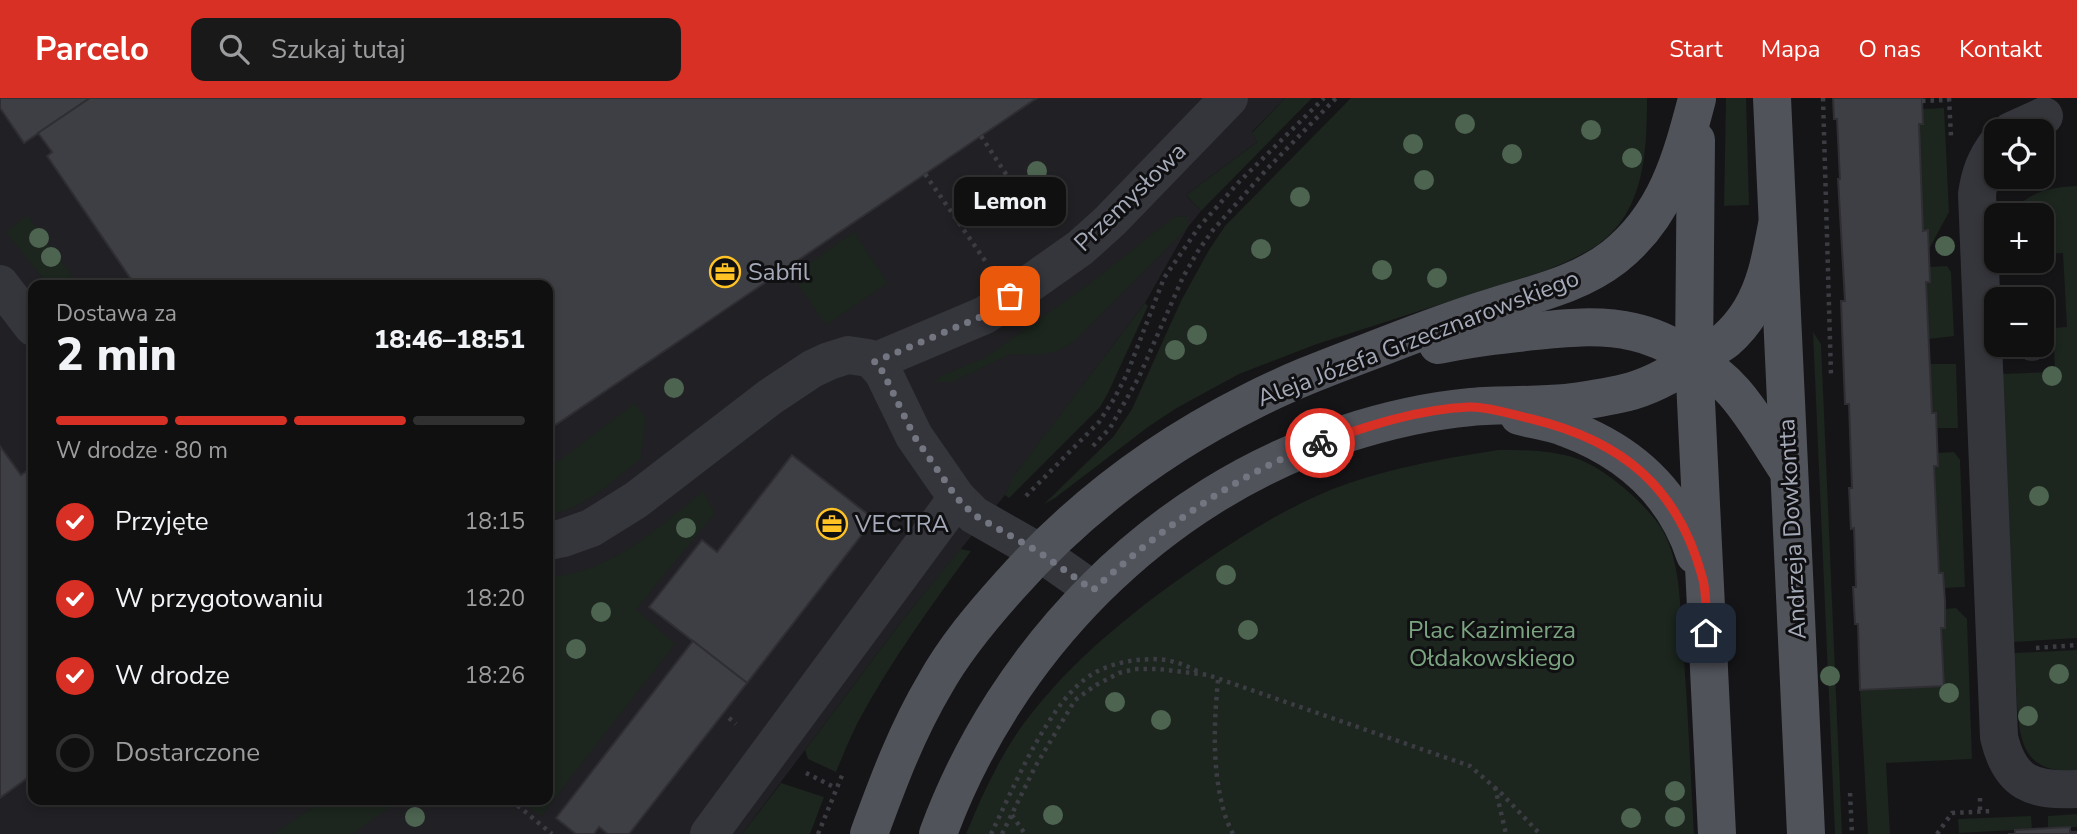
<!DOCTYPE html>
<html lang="pl">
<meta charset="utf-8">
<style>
body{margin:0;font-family:"Nunito Sans",sans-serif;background:#19191a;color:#f1f3f6;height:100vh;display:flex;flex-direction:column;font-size:26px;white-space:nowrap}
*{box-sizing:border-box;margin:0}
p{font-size:23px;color:#9c9d9f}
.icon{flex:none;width:38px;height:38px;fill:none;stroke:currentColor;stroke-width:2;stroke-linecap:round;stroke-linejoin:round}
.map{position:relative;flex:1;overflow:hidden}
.sheet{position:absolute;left:28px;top:182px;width:525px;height:525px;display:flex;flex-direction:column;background:#101011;border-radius:14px;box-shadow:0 4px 10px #0003,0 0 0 2px #303031}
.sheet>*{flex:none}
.buttons{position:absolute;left:1984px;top:21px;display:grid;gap:14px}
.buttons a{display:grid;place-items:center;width:70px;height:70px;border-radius:14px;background:#101011;box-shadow:0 4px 10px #0003,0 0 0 2px #303031;font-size:35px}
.pin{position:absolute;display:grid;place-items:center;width:60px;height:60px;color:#fff;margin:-30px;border-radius:14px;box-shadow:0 4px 10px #0006}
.courier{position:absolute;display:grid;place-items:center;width:70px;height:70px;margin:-35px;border:5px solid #d93025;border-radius:50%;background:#fff;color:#222;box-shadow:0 2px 9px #0007}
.bubble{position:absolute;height:49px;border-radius:14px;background:#101011;box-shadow:0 4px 10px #0003,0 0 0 2px #303031;font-size:23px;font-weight:800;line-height:49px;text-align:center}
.head em{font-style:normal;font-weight:800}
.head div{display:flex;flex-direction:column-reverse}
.head{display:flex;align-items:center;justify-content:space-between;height:119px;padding:0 28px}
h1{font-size:46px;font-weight:800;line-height:52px}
.bar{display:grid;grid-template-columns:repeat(4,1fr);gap:10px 7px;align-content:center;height:84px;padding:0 28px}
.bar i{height:9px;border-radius:5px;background:#303031}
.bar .current{background:#d93025}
.bar p{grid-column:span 4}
ol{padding:0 28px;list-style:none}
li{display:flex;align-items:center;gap:21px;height:77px}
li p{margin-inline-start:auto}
li .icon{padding:7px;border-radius:50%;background:#d93025;color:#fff;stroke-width:4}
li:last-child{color:#9c9d9f}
li i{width:38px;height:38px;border:4px solid #303031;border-radius:50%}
header{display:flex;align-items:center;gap:42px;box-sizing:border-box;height:98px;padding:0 35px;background:#d93025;color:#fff}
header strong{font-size:33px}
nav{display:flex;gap:38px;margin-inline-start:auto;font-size:24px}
.search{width:490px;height:63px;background:#19191a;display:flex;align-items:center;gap:18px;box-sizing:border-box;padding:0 24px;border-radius:14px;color:#9c9d9f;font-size:26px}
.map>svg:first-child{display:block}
.built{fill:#212024;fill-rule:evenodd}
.green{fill:#1c251e}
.building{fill:#3e3f44;stroke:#2f2e33;stroke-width:2}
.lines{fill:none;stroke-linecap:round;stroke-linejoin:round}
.path{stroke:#3b3d43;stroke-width:4.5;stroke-dasharray:3.5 5;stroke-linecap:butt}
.minor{stroke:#35363c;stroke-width:38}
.major{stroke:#51535b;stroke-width:38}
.tree{fill:#4d6451}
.done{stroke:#737680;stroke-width:7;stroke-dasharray:0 12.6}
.route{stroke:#d93025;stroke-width:9}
.labels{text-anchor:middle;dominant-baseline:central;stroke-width:6;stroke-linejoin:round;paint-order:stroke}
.street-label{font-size:24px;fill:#a5aab8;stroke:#101012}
.poi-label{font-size:24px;fill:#a5aab8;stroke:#101012;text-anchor:start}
.park-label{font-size:24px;fill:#7ba480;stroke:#101012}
</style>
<header>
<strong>Parcelo</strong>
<div class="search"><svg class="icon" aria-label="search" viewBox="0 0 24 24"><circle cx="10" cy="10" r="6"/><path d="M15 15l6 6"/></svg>Szukaj tutaj</div>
<nav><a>Start</a><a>Mapa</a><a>O nas</a><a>Kontakt</a></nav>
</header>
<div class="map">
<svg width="2077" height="736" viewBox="0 0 2077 736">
<rect width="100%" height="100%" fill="#151517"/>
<path class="built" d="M0,0H1285L1252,34L1257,44L1186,97L1201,113L1188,129L1145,205L1013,380L1005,397L897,529L742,736H0ZM33,187H548V702H33Z"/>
<g class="green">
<polygon points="1285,0 1312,0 1201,113 1186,97 1257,44 1252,35"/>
<path d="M1351,0H1647C1647,53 1645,115 1596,148C1580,158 1564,165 1547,172L1317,246L1239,276L1175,311L1148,329L1055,400L1044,406L1114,338L1132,311L1181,203L1209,152L1225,128Z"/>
<polygon points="1726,0 1746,0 1749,107 1724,108"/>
<polygon points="1944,10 1949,114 1929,151 1928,133 1923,133 1919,26 1923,26 1922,11"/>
<path d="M2077,88V540L2014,544L2002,276L2055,274L2053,230L2067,229L2063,155L2042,156V117H2010C2027,94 2050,89 2077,88Z"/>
<polygon points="27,117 79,187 48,187 6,134"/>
<polygon points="1183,118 1188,120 1188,129 1075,243 1058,253 1038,257 1011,256 953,284 935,284 940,278 984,260 1090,185 1174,119"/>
<polygon points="854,134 888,185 826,227 792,177"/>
<polygon points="1947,168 1951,174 1954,238 1929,241 1926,184 1930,184 1929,169"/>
<polygon points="1145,205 1148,208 1108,295 1100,309 1009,400 1005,397 1012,380"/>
<polygon points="1813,234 1821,246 1842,736 1835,736"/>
<polygon points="1930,266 1956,266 1958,330 1937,330 1936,316 1932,315"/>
<path d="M635,305L646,320L641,361C612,383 585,411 548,417V371Z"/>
<path d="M1498,352C1525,352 1552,352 1578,361C1606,371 1648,407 1663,433C1680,464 1680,504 1682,538C1688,604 1690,670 1694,736H966C981,699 999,660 1022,628C1071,561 1140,507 1208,461C1246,435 1285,411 1328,393C1383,371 1441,361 1498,352Z"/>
<polygon points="1954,354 1960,362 1965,489 1944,490 1943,475 1939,475 1934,368 1938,368 1938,355"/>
<path d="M703,393L715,415L636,511L675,546L541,718L520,702H548V480C562,477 577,475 590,470C633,453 668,422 703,393Z"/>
<path d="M960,451L971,453C931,508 890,564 858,624C850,640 843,657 836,674L808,661L805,652L897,529Z"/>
<polygon points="1956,510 1967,521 1972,661 1886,665 1890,736 1868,736 1860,592 1944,588 1941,530 1945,529 1945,511"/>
<path d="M2077,552V673C2026,675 2020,649 2017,606C2016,589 2015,572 2014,555Z"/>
<polygon points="781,685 824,699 810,736 742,736"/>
<polygon points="323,702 400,702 353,736 273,736"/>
<polygon points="2077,716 2077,729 2048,730 2048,718"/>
<polygon points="2031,718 2032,731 1959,735 1958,721"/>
</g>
<g class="building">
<polygon points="0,0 90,0 24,45 0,10"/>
<polygon points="90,0 1037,0 548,332 548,187 135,187 47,58 52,54 38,35"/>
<polygon points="1833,0 1922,0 1923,26 1919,26 1923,133 1928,132 1930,184 1926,184 1932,315 1936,315 1938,368 1934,368 1939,475 1943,475 1945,503 1945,530 1941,530 1944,588 1860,592 1858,526 1855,526 1853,489 1856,489 1854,430 1851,431 1849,390 1852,390 1849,306 1845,306 1841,203 1845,203 1838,81 1840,81 1837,21 1834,21"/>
<polygon points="2042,243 2044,249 2043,256 2038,261 2032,262 2026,261 2021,257 2020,247 2042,247"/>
<polygon points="0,348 21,377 32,369 33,371 33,399 31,401 33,404 33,676 0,700"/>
<polygon points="792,357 874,421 747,585 649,509 702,442 717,454"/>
<polygon points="693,543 747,585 629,736 608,736 599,729 594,736 576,736 556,720"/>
<polygon points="2070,729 2070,734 2077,734 2077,736 2008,736 2015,736 2015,732"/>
</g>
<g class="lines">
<g class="path">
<polyline points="1823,0 1831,277"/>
<polyline points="1949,0 1951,38"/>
<polyline points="1922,3 1949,2"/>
<polyline points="981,38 1040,128"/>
<polyline points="925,76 986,164"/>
<polyline points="1093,348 1110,330 1139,279 1183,179 1198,153 1213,132 1267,71 1336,0"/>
<polyline points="1026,398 1099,324 1114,301 1127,276 1164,180 1199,129 1238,85 1324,0"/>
<polyline points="2036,550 2077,547"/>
<path d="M1218,582C1214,624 1212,669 1223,710C1225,719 1229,728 1233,736"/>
<polyline points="729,620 736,626"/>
<polyline points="806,675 836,690"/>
<polyline points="1495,689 1506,736"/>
<polyline points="1850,695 1852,736"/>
<polyline points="1980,700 1980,713"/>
<polyline points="511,702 552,736"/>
<polyline points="1012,717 1025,736"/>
<polyline points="818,736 843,675"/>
<path d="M991,736C1013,691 1049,603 1091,577C1105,568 1121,564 1137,562C1149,561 1162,560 1174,564C1183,566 1191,570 1199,574"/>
<polyline points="1002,736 1035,669 1075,602 1096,587 1119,575 1135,571 1159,571 1208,577 1470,668 1501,695 1540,736"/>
<polyline points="1937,736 1952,715 1992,713"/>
</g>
<g class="minor">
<polyline points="2011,33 2044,18"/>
<path d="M1997,46C1985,62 1980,76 1977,96L1999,639C2010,686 2033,693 2077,691"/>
<polyline points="0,186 33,229"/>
<polyline points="874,264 985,217 1080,150 1110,123 1229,0"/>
<polyline points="548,443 563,440 591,430 636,402 770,299 812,271 829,263 848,257 868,260 874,264 883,274 914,338 957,400 974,417 1039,454 1093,492"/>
<polyline points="709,736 957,400"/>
</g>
<g class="major">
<polyline points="1772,0 1806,736"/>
<polyline points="1696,42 1694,262 1717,736"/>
<path d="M1438,247C1464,241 1490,238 1517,235C1555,231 1596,225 1634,234C1667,241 1712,269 1734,294C1755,318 1771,347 1789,374"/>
<path d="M1519,318C1534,322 1551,324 1566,330C1628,353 1674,393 1695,457"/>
<path d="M869,736C888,684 907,633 935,586C955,550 982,518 1009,488C1077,411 1158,350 1250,304C1298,279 1351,261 1402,241C1431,230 1460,219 1490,210C1533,196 1578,187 1614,159C1666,118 1681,62 1697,1"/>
<path d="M938,736C1005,553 1157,396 1345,336C1385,323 1428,313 1471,309C1502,306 1534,308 1566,305C1588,302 1611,299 1632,293C1659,285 1683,269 1707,254C1713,250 1720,247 1726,242C1734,235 1745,222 1751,212C1767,185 1771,157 1777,127"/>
</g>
</g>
<g class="tree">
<circle cx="1465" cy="26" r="10"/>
<circle cx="1591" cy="32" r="10"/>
<circle cx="1413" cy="46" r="10"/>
<circle cx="1512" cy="56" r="10"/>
<circle cx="1632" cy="60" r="10"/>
<circle cx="1037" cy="73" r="10"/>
<circle cx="1424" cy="82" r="10"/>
<circle cx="1300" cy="99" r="10"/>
<circle cx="39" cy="140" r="10"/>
<circle cx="1945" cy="148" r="10"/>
<circle cx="1261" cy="151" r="10"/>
<circle cx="51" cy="159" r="10"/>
<circle cx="1382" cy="172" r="10"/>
<circle cx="1437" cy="180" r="10"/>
<circle cx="1197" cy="237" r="10"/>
<circle cx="1175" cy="252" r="10"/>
<circle cx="2052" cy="278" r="10"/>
<circle cx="674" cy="290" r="10"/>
<circle cx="2039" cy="398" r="10"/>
<circle cx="686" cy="430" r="10"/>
<circle cx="1226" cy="477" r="10"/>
<circle cx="601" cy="514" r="10"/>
<circle cx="1248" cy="532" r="10"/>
<circle cx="576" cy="551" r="10"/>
<circle cx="2059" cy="576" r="10"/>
<circle cx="1830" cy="578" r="10"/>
<circle cx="1949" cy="595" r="10"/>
<circle cx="1115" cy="604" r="10"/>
<circle cx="2028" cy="618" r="10"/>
<circle cx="1161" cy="622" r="10"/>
<circle cx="1675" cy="693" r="10"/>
<circle cx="1053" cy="717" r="10"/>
<circle cx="415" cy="719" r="10"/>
<circle cx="1675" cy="719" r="10"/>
<circle cx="1631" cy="720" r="10"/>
</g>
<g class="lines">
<path class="done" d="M1010,198L985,217L874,264L883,274L914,338L957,400L974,417L1039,454L1093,492C1161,431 1234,377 1320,345"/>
<path class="route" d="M1320,345C1367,328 1419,311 1469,309C1487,308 1514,317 1532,321C1622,343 1679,389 1703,482C1707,498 1706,518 1706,535"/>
</g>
<defs>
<g id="office-ring" transform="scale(1.575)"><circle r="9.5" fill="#101012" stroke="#fec225" stroke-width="1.5"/><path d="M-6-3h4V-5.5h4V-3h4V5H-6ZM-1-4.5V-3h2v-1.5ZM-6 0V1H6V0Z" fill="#fec225"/></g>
</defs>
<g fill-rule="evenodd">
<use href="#office-ring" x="725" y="174"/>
<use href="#office-ring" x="832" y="426"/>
</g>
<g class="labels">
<g class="street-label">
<text transform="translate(1130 99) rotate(-44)">Przemysłowa</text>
<text transform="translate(1418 240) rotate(-21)">Aleja Józefa Grzecznarowskiego</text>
<text transform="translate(1792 431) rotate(-93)">Andrzeja Dowkontta</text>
</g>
<g class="poi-label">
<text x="748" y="174">Sabfil</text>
<text x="855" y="426">VECTRA</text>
</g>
<g class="park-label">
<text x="1492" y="532">Plac Kazimierza<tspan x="1492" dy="28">Ołdakowskiego</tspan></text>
</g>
</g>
</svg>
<div class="buttons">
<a><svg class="icon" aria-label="locate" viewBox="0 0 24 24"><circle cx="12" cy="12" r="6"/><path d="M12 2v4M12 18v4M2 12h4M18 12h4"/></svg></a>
<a>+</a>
<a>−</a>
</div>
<div class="pin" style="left:1010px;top:198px;background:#ea580c"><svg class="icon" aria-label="bag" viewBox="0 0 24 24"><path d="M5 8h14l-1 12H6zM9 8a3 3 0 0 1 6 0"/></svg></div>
<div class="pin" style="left:1706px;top:535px;background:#1f2937"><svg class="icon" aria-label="home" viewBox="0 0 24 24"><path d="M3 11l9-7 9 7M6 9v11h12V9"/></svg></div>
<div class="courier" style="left:1320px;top:345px"><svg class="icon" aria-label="bike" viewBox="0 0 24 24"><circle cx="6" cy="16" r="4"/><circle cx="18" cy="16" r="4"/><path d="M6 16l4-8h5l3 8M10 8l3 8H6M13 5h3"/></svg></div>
<div class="bubble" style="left:954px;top:79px;width:112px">Lemon</div>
<section class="sheet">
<div class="head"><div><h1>2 min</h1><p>Dostawa za</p></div><em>18:46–18:51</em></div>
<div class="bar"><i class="current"></i><i class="current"></i><i class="current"></i><i></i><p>W drodze · 80 m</p></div>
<ol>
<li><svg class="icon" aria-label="check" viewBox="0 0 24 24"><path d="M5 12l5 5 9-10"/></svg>Przyjęte<p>18:15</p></li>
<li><svg class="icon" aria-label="check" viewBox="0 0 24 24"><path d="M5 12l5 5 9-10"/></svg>W przygotowaniu<p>18:20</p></li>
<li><svg class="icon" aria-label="check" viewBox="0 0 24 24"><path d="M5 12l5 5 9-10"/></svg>W drodze<p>18:26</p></li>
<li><i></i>Dostarczone</li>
</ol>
</section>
</div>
